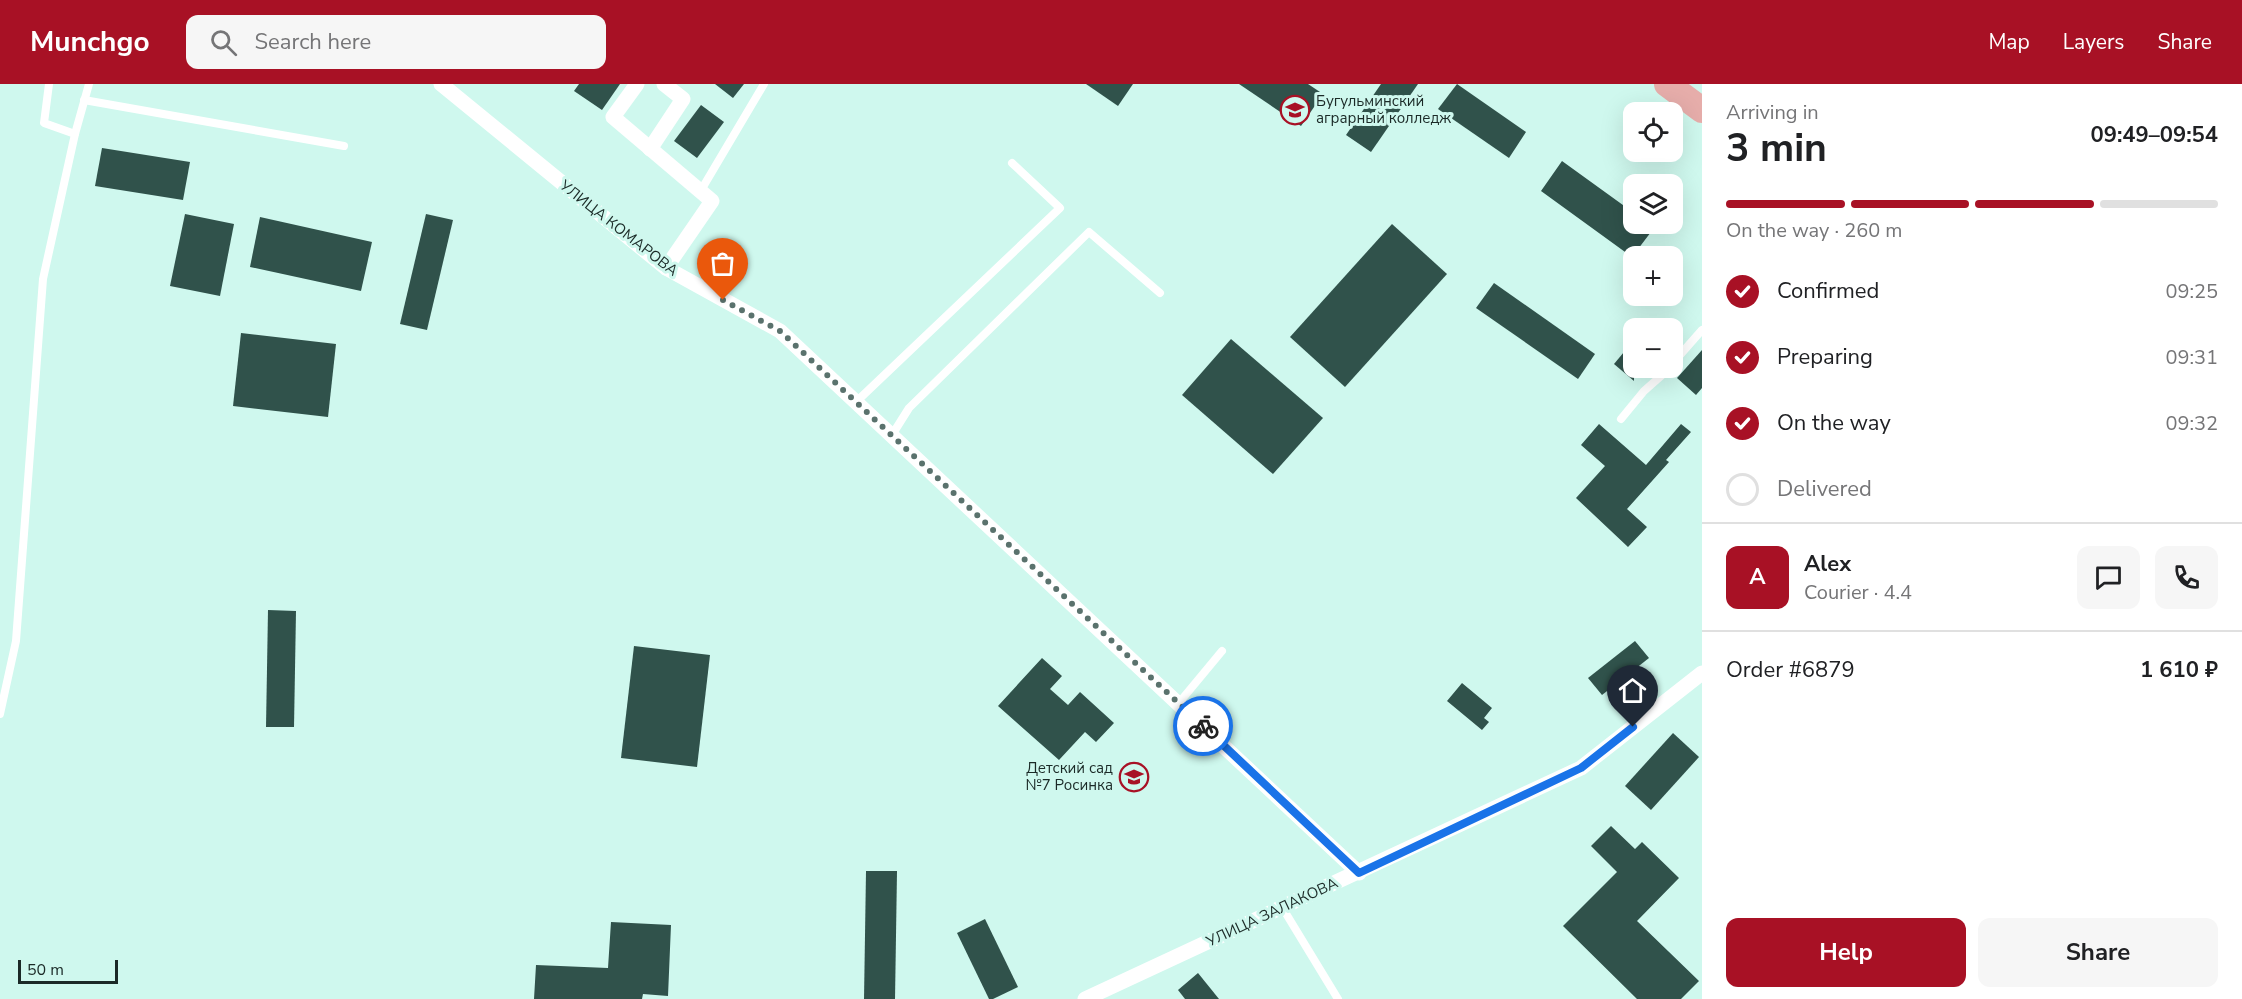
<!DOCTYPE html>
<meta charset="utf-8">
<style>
body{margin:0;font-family:"Nunito Sans",sans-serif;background:#f6f6f6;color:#202124;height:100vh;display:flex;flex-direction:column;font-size:22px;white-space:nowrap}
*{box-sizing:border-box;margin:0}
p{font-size:20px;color:#757577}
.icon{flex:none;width:33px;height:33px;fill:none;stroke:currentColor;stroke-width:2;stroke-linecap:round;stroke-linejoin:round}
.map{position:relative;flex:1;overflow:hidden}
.sheet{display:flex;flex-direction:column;background:#fff;width:540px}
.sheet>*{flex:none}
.tools{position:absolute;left:1623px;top:18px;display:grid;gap:12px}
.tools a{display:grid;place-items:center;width:60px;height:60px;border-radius:12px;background:#fff;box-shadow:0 6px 24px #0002;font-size:30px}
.scale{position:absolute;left:18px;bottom:15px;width:100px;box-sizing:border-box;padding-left:6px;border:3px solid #1b2a27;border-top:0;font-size:16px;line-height:21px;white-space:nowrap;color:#1b2a27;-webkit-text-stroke:4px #cff8ee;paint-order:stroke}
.pin{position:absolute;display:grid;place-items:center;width:51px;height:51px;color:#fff;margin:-62px -26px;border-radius:50% 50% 50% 0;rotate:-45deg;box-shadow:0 0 6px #0007}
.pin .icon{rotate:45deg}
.courier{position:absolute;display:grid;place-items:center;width:60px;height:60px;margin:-30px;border:4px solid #1a73e8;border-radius:50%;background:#fff;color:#222;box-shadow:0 2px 8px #0007}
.head em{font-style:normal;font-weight:700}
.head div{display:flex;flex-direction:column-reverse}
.head{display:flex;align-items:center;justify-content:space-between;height:102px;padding:0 24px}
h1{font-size:39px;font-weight:700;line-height:45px}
.bar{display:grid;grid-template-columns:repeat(4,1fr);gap:9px 6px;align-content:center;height:72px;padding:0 24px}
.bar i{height:8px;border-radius:4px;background:#e0e0e0}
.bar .on{background:#a81125}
.bar p{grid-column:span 4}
.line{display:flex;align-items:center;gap:15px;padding:0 24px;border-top:2px solid #e0e0e0}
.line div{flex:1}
.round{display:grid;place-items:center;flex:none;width:63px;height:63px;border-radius:12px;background:#f6f6f6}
ol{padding:0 24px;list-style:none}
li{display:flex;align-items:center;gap:18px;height:66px}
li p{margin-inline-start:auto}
li .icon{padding:6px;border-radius:50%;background:#a81125;color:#fff;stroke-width:4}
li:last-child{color:#757577}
li i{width:33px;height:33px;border:3px solid #e0e0e0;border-radius:50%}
.cta{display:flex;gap:12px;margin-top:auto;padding:12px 24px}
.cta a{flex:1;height:69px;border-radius:12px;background:#a81125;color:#fff;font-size:24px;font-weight:700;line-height:69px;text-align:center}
.cta a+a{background:#f6f6f6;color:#202124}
header{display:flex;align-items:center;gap:36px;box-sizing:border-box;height:84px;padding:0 30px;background:#a81125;color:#fff}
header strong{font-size:28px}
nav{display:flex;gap:33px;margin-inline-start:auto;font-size:21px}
.search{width:420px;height:54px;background:#f6f6f6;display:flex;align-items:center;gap:15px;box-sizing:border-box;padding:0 21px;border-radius:12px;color:#757577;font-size:22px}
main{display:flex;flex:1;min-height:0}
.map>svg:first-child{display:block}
.building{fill:#30524b}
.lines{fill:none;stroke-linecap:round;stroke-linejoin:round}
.service{stroke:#fff;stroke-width:8}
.minor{stroke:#fff;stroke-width:15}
.primary{stroke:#e6adaa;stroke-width:26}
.done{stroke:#5a726d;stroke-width:6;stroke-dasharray:0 10.8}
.route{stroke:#1a73e8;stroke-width:8}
.labels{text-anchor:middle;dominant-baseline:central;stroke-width:6;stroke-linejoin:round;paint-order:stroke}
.poi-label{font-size:15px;fill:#1b2a27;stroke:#cff8ee;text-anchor:start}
.street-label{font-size:15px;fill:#1b2a27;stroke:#cff8ee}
</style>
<header>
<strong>Munchgo</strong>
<div class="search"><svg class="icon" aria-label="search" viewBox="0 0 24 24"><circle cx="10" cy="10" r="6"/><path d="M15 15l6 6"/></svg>Search here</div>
<nav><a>Map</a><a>Layers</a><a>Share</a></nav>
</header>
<main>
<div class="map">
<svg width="1702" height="915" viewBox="0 0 1702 915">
<rect width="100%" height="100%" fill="#cff8ee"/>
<g class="building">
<polygon points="579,0 620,0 602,26 574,7"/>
<polygon points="715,0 744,0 733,14"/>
<polygon points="1086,0 1133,0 1118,22"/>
<polygon points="1239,0 1308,0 1323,10 1301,42"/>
<polygon points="1381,0 1418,0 1371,68 1346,51"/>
<polygon points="1457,0 1526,48 1509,74 1438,25"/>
<polygon points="701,21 724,38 697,74 674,57"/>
<polygon points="102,64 190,78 183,116 95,102"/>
<polygon points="1562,77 1634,129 1634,140 1648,140 1654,144 1632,173 1541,107"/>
<polygon points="185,130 234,140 220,212 170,202"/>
<polygon points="426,130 453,136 427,246 400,240"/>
<polygon points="260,133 372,158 361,207 250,183"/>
<polygon points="1392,140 1447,190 1345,303 1290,253"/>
<polygon points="1494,199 1595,270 1578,295 1476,224"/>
<polygon points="241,249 336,260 328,333 233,322"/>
<polygon points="1231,255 1323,334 1273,390 1182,311"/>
<polygon points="1634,256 1634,297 1614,280"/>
<polygon points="1702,266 1702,304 1696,311 1677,294"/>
<polygon points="1599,340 1646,381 1681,340 1691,348 1666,376 1669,378 1627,425 1647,443 1628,463 1576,414 1605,382 1581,361"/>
<polygon points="268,526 296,527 294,643 266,643"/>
<polygon points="1635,557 1649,574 1602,611 1588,594"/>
<polygon points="634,562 710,571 697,683 621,674"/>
<polygon points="1042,574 1062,592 1050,605 1068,621 1080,608 1114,639 1096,658 1085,648 1059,676 998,622"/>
<polygon points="1462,599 1492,624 1484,634 1489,638 1482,646 1447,617"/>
<polygon points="1673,649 1699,673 1651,726 1625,702"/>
<polygon points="1611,742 1635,765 1642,758 1679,794 1637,837 1699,897 1681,915 1637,915 1563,842 1617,788 1591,762"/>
<polygon points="866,787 897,787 895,915 864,915"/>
<polygon points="985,835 1018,903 993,915 989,915 957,849"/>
<polygon points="611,838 671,841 668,912 643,910 642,915 534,915 536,881 608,884"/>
<polygon points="1198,889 1219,915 1185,915 1178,906"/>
</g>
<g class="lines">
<g class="service">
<polyline points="49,0 44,39 75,50"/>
<polyline points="84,16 344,62"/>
<polyline points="700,108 764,0"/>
<polyline points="1672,280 1702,246"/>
<polyline points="856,318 1060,124 1012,79"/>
<polyline points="1621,335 1644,307 1670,284"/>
<polyline points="892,351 909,324 1089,148 1160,209"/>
<polyline points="1178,620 1222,567"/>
<polyline points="0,630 16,557 43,195 75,50 89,0"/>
<polyline points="1282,823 1338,915"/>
</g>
<g class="minor">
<polyline points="441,0 666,184 780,247 1359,789"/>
<polyline points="637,0 613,33 712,117 666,184"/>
<polyline points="650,65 683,15 664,0"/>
<polyline points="1085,915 1581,684 1702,589"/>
</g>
<polyline class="primary" points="1667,0 1702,26"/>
</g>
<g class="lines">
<polyline class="done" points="723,216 780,247 1203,642"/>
<polyline class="route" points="1203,642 1359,789 1581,684 1633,643"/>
</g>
<defs>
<g id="university-ring" transform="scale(1.5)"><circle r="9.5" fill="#cff8ee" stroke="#a81125" stroke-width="1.5"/><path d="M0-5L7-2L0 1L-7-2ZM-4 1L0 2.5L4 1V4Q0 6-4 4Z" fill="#a81125"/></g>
<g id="school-ring" transform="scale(1.5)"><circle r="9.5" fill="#cff8ee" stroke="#a81125" stroke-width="1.5"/><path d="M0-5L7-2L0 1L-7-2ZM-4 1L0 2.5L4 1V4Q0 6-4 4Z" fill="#a81125"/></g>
</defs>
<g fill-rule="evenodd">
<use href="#university-ring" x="1295" y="26"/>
<use href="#school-ring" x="1134" y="693"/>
</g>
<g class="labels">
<g class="poi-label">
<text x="1316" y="17">Бугульминский<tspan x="1316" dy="17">аграрный колледж</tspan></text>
<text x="1113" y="684" text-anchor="end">Детский сад<tspan x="1113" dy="17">№7 Росинка</tspan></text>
</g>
<g class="street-label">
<text transform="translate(619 144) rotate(38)">УЛИЦА КОМАРОВА</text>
<text transform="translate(1272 828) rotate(-25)">УЛИЦА ЗАЛАКОВА</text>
</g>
</g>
</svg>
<div class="tools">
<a><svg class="icon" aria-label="locate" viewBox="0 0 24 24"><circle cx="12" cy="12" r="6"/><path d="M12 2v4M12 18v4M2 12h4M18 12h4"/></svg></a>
<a><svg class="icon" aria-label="layers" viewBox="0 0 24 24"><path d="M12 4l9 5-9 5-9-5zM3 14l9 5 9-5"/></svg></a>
<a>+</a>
<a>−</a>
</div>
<div class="scale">50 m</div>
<div class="pin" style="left:723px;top:216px;background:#ea580c"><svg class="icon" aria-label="bag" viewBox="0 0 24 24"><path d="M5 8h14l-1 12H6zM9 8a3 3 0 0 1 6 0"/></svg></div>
<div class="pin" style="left:1633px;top:643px;background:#1f2937"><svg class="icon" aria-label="home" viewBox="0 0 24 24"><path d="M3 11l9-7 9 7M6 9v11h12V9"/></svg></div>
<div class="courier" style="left:1203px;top:642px"><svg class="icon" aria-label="bike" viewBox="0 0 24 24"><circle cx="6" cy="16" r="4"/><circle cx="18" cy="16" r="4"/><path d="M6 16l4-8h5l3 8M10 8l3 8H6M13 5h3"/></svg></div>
</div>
<section class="sheet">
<div class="head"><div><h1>3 min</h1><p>Arriving in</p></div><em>09:49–09:54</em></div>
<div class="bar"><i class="on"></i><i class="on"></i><i class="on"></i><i></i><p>On the way · 260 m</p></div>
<ol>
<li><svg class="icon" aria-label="check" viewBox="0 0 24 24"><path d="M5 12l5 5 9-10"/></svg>Confirmed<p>09:25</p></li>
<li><svg class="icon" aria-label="check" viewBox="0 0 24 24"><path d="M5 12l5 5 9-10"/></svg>Preparing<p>09:31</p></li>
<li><svg class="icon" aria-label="check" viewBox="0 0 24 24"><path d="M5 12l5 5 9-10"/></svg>On the way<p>09:32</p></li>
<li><i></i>Delivered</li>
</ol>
<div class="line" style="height:108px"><b class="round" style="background:#a81125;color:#fff">A</b><div><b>Alex</b><p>Courier · 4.4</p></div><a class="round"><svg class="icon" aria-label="chat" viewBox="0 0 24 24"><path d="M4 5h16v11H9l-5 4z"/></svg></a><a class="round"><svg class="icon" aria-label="phone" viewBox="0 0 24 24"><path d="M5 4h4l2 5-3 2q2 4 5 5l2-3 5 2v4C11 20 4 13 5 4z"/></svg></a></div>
<div class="line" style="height:78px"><div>Order #6879</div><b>1 610 ₽</b></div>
<div class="cta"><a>Help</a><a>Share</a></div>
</section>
</main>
